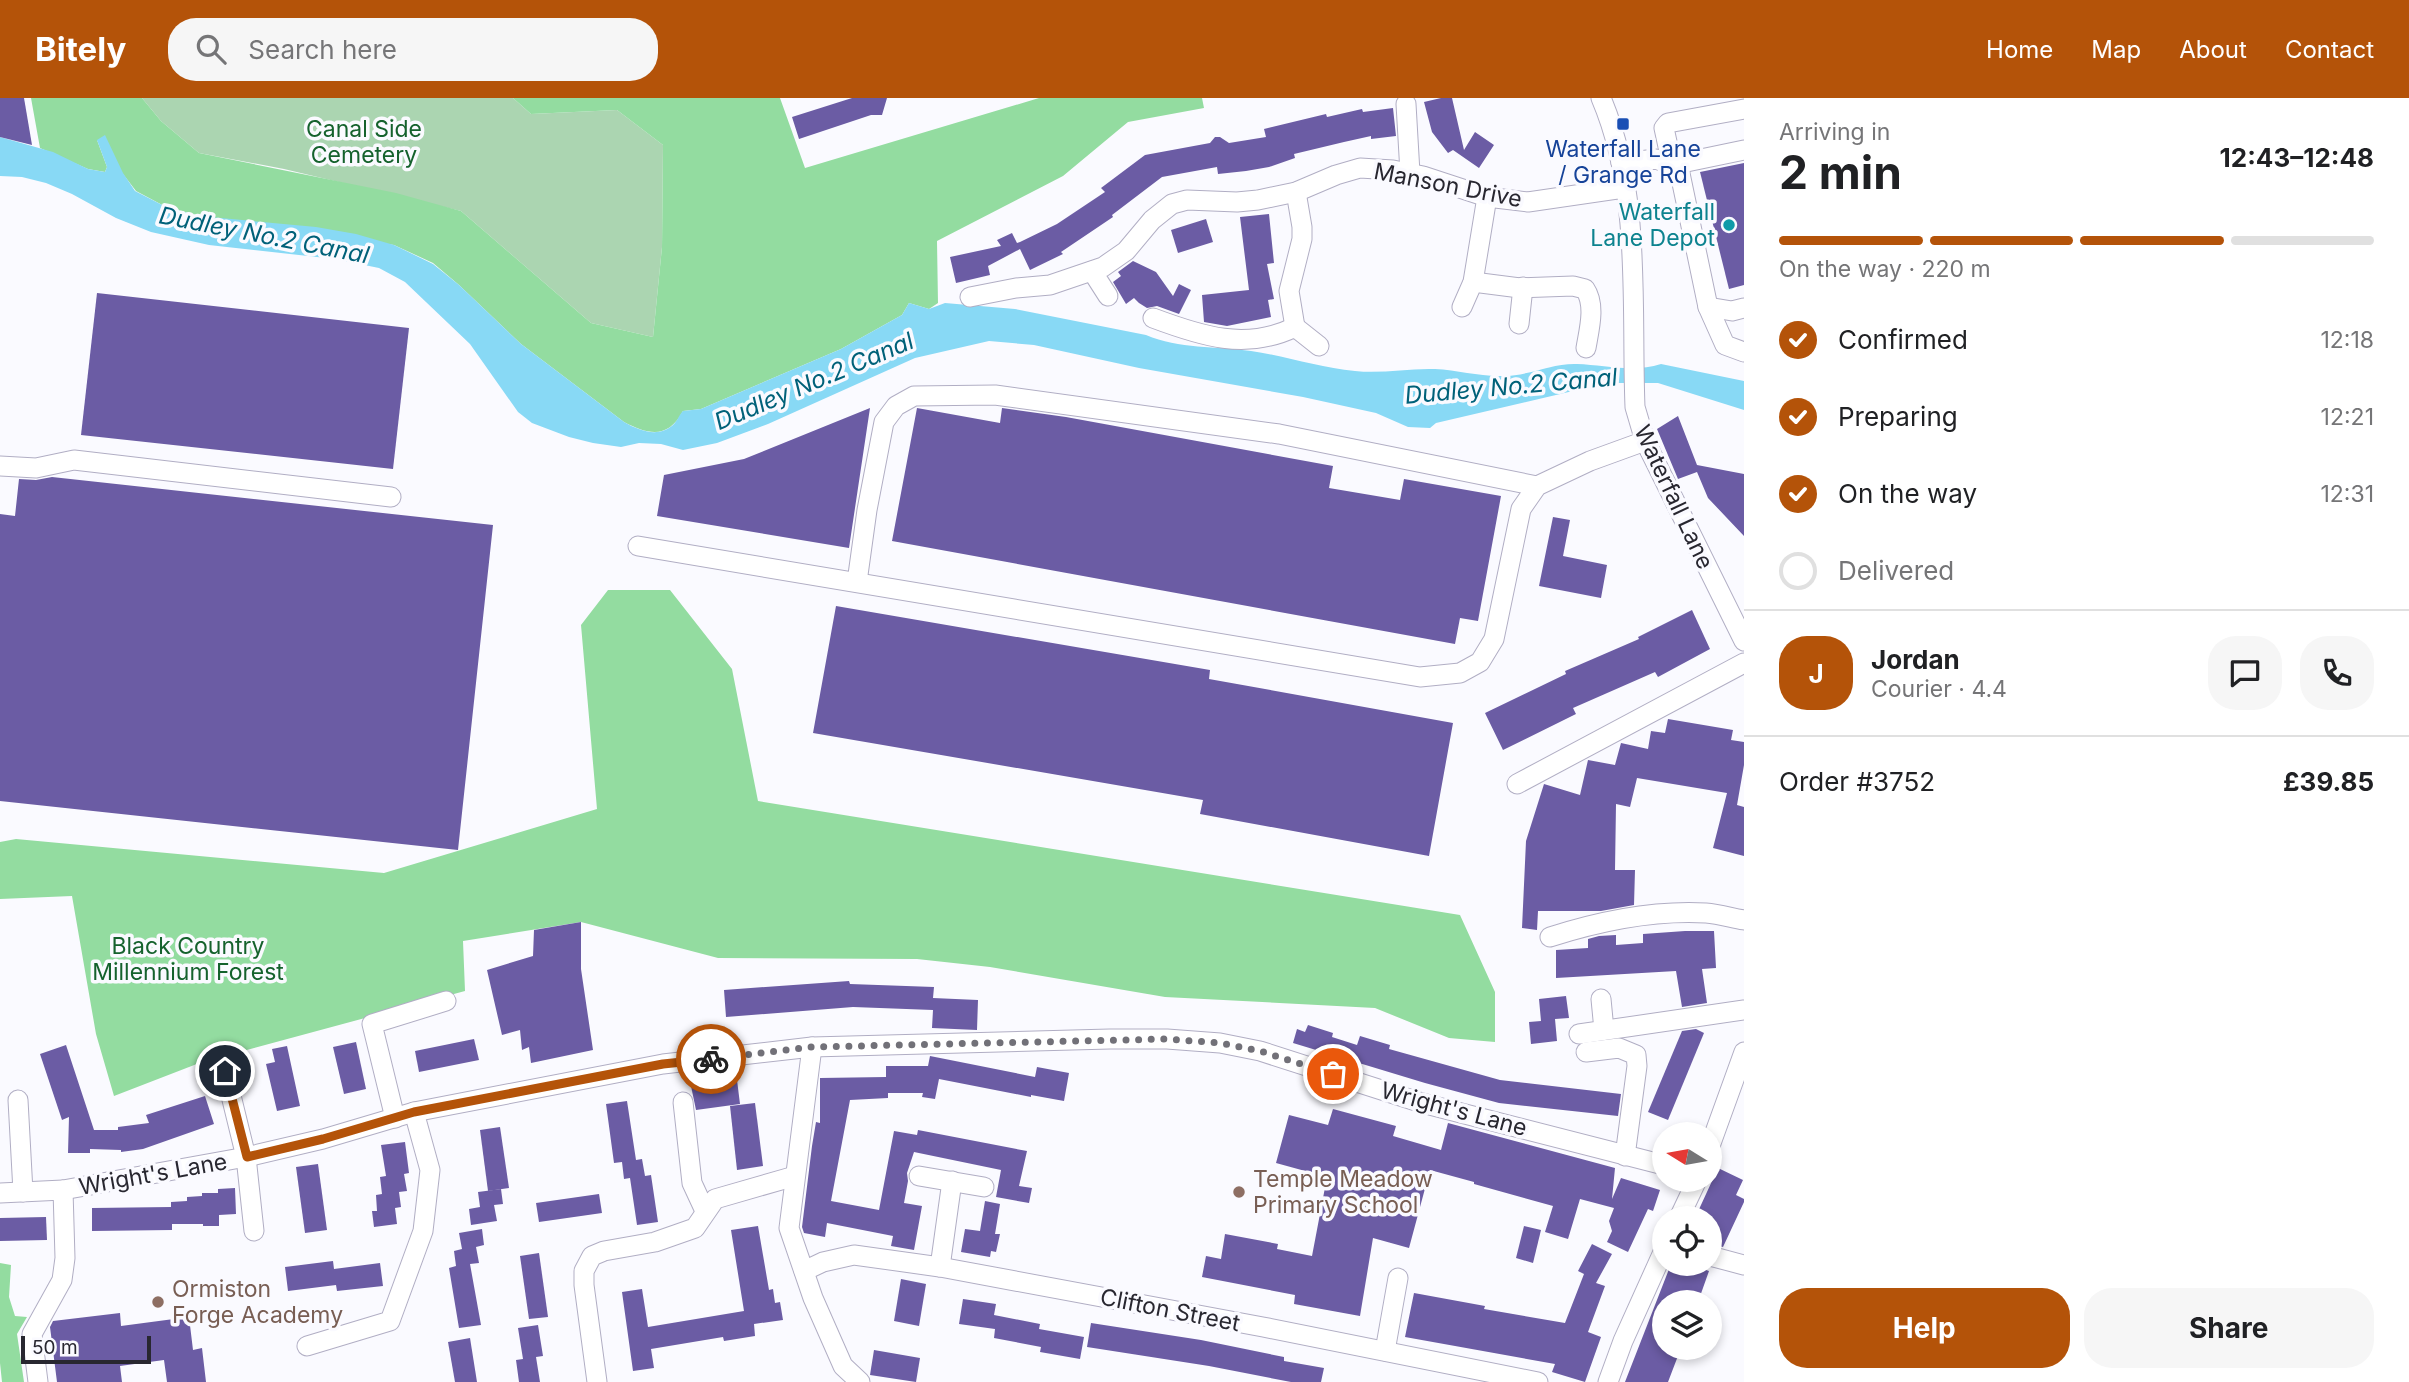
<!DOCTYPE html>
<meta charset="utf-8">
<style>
body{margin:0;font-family:Inter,sans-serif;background:#f6f6f6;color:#202124;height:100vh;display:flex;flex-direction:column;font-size:26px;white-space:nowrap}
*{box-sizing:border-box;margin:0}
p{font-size:23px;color:#757577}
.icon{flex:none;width:38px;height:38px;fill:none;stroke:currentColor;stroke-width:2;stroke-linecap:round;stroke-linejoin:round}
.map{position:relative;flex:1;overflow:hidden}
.details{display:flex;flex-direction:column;background:#fff;width:665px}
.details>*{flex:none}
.needle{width:46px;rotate:281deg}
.tools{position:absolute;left:1652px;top:1024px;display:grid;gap:14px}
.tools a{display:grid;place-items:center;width:70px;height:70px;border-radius:50%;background:#fff;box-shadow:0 4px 10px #0003;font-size:35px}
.scale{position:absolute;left:21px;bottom:18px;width:130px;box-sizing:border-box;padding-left:7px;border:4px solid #282730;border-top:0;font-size:19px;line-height:24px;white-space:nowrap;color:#282730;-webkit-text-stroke:5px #fafaff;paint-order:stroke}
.pin{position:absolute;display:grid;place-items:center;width:60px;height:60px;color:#fff;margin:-30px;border:4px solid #fff;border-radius:50%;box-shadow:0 2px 7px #0007}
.courier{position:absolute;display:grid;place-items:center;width:70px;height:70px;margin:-35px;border:5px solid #b45309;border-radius:50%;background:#fff;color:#222;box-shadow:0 2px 9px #0007}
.overview em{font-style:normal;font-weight:700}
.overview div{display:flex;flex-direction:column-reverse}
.overview{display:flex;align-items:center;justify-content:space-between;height:119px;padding:0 35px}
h1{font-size:46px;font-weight:700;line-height:52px}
.bar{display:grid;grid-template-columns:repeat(4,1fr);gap:10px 7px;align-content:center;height:84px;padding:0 35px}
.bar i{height:9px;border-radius:5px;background:#e0e0e0}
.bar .current{background:#b45309}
.bar p{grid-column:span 4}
.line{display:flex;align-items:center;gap:18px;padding:0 35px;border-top:2px solid #e0e0e0}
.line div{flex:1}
.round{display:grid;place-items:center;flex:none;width:74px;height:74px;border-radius:28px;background:#f6f6f6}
ol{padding:0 35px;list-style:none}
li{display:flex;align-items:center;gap:21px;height:77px}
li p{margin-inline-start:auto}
li .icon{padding:7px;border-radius:50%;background:#b45309;color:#fff;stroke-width:4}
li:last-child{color:#757577}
li i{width:38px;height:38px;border:4px solid #e0e0e0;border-radius:50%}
.cta{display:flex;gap:14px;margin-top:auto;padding:14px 35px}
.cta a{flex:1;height:80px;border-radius:28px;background:#b45309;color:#fff;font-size:28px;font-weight:700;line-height:80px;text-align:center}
.cta a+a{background:#f6f6f6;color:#202124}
header{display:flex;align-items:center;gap:42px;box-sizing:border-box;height:98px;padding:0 35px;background:#b45309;color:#fff}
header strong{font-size:33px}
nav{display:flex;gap:38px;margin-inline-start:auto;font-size:24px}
.search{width:490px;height:63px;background:#f6f6f6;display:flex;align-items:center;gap:18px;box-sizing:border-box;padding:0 24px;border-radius:28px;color:#757577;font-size:26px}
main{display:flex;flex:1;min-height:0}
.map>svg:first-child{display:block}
.green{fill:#abd5b1}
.forest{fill:#93dca0}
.water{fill:#88d9f5}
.building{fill:#6b5ca4}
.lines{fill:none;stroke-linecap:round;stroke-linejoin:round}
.minor-casing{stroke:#b1aec4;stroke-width:21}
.minor{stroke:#fff;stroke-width:19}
.done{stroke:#727178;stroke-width:7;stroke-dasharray:0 12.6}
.route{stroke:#b45309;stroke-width:9}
.transit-dot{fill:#1a4fb4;stroke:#fafaff;stroke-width:2.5}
.culture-dot{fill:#0f9aa8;stroke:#fafaff;stroke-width:2.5}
.education-dot{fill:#8d6e63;stroke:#fafaff;stroke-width:2.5}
.labels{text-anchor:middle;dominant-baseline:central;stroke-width:7;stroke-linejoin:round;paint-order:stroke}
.park-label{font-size:23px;fill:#15622d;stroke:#fafaff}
.transit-label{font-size:23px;fill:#164399;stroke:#fafaff}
.street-label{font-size:23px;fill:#282730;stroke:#fafaff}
.culture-label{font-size:23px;fill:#0d838f;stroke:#fafaff;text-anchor:end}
.education-label{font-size:23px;fill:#785e54;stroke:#fafaff;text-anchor:start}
.water-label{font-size:24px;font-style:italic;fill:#006179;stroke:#fafaff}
</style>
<header>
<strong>Bitely</strong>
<div class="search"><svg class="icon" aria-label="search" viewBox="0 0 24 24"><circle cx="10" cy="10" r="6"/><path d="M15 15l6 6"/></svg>Search here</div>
<nav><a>Home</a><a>Map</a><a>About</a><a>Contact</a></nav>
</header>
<main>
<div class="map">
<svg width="1744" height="1284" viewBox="0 0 1744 1284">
<rect width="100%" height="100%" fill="#fafaff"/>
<polygon class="green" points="142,0 513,0 531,16 617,12 663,47 662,149 653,239 591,225 461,113 284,71 199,55 161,23"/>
<g class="forest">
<path d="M31,0H142L161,23L199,55L396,95L461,113L591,225L653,239L662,149L663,47L617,12L531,16L513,0H780L805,70L1039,0H1202L1204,10L1128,24L1063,78L937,143L938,205L929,211L909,205L902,217L841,251L701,311L683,313C668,341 649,337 624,324L521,246L459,187L433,165L394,147L199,118L166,109L136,93L97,42L107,69L105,74L88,71L40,50Z"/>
<polygon points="608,492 670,492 732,571 758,703 1460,817 1495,894 1495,944 1449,940 1375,910 1165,899 990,869 917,861 718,860 581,824 463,843 465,893 202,964 114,998 96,936 72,798 0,801 0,744 16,741 384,775 597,711 581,527"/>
<polygon points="0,1165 11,1167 9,1199 15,1218 27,1219 17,1236 24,1284 2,1284 0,1265"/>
</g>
<path class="water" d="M105,37L123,75L135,93L166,109L199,118L316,129L356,136L394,147L433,166L459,187L521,246L624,324C640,333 658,340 673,327C678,322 679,317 683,313L701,311L841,251L902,217L909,205L929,211L945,205L1015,211L1146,237C1179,251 1216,248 1251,253C1286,258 1320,270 1355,273C1382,276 1408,270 1435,271C1458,272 1481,279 1503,278C1529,278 1552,265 1577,266C1604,267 1634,275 1661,266L1744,283V312L1658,285H1607L1436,325L1430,330L1408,329L1376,315L1303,299L1139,270L1034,247L989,243L915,260L768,326L717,345L683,352L661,346L639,345L621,349L593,345L569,339L532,325L518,314L470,246L405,184L379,170L335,161L209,147L151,134L116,120L72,96L46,85L22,79L0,78V39L53,54L88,71L105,74L107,69L97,42Z"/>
<g class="building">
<polygon points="0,0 24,0 32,47 0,39"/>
<polygon points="852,0 887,0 882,17 871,17 799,41 792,19"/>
<polygon points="1441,0 1452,0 1464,52 1475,34 1494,47 1479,70 1453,52 1448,55 1432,34 1424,4"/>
<polygon points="1393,10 1396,38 1371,41 1371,38 1344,44 1294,56 1295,60 1269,69 1246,73 1218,76 1217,69 1162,79 1112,117 1113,119 1061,154 1063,156 1030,172 1020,151 988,168 990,177 956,185 950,159 1001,148 997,142 1012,135 1017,145 1020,144 1057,126 1105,94 1101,90 1145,57 1210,45 1215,39 1220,39 1229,45 1266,39 1264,31 1326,16 1327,19 1362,11 1363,14"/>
<polygon points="1744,65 1744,187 1729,191 1700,74"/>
<polygon points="1269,116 1274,165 1267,166 1274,201 1268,202 1271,219 1227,228 1204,224 1202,197 1249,192 1240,119"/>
<polygon points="1206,121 1213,144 1178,155 1171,132"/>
<polygon points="1133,163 1156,174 1173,198 1179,186 1191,192 1179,216 1157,208 1147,210 1139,205 1134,200 1126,206 1113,184 1121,178 1118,174"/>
<polygon points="97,195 409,230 393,371 81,337"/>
<polygon points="870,310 849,450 657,418 664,377 744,361"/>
<polygon points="917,310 1000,325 1002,310 1066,319 1333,368 1329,390 1400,402 1404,381 1501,398 1478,523 1460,520 1455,546 892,443"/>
<polygon points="1678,318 1697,367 1744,376 1744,438 1708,400 1697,374 1678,381 1657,331"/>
<polygon points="52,379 493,427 458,752 0,703 0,416 15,418 19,381 36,382"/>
<polygon points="1553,419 1570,422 1563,458 1607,467 1601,500 1539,488"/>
<polygon points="836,508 1210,572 1209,581 1453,625 1429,758 1200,716 1203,702 813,635"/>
<polygon points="1692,512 1710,551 1658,579 1655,574 1573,610 1576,616 1503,652 1485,615 1566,576 1565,573 1639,541 1638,539"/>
<polygon points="1668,621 1733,632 1731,642 1744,644 1744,667 1737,707 1744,709 1744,758 1713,750 1727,695 1637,680 1630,709 1616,706 1615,772 1635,772 1634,807 1601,813 1538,813 1537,832 1522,830 1526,743 1544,686 1580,697 1588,662 1615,667 1621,645 1648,651 1651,633 1665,635"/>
<polygon points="581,824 581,871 593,952 531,965 529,949 522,952 520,932 502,937 487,872 533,858 534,832"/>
<polygon points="1685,833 1714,833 1716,870 1702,871 1707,905 1682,909 1676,873 1556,880 1556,852 1588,850 1588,841 1599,838 1616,837 1616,847 1643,845 1643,836"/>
<polygon points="849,883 850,886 934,889 933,900 978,902 977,932 932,930 933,912 853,909 726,919 724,892"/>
<polygon points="1566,898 1569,920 1555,921 1557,943 1531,946 1529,924 1541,923 1539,901"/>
<polygon points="1308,927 1333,935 1332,939 1357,947 1360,938 1390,947 1389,951 1500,982 1621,996 1618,1018 1499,1005 1425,985 1293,945 1297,931 1305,934"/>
<polygon points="1696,931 1704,935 1668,1022 1648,1014 1682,933"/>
<polygon points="474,941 479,962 419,974 415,953"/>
<polygon points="356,944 366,991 344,996 333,949"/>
<polygon points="66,947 94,1032 118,1032 118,1029 149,1025 146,1017 205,998 214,1026 143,1051 121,1054 121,1052 90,1051 90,1055 68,1055 69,1019 62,1022 40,956"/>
<polygon points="287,948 300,1008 277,1013 266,966 275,964 272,951"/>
<polygon points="930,958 1035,979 1037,969 1069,975 1064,1003 1031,997 1031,999 939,981 935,1001 922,999 923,995 888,995 888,1000 850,1002 831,1103 879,1112 894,1033 917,1037 918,1032 1027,1053 1019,1088 1032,1090 1029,1105 996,1099 1001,1072 914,1054 907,1075 908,1083 904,1105 922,1108 914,1152 891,1148 893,1138 827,1125 825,1139 804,1135 802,1129 812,1048 816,1024 820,1025 820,980 886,979 886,968 928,968"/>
<polygon points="737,982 740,1006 696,1012 691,988"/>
<polygon points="627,1003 636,1062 642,1061 645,1078 651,1077 658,1124 637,1127 630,1080 624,1081 622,1064 614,1065 606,1006"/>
<polygon points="755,1005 763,1068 737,1072 730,1008"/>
<polygon points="1333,1011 1396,1028 1393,1038 1441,1052 1448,1025 1615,1070 1612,1101 1621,1080 1660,1092 1653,1113 1648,1111 1628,1154 1607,1144 1612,1133 1609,1123 1614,1110 1580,1101 1568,1141 1545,1134 1553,1108 1474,1086 1474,1084 1430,1072 1409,1150 1373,1140 1360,1218 1294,1206 1295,1197 1202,1179 1206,1158 1221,1161 1225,1136 1278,1146 1277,1151 1312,1158 1327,1079 1276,1065 1289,1017 1328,1027"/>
<polygon points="500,1029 509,1090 488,1093 480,1032"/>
<polygon points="405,1044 409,1075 404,1076 407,1093 399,1094 401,1109 395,1110 397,1126 374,1129 372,1113 377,1113 376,1097 382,1096 380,1079 386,1078 381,1047"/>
<polygon points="318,1066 327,1132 305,1135 296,1069"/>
<polygon points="1718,1070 1743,1082 1736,1097 1744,1101 1744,1104 1723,1149 1710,1146 1710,1120 1695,1120"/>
<polygon points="235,1090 236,1116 219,1117 219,1128 203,1128 203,1126 172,1126 172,1132 92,1133 92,1110 171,1109 171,1104 187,1103 187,1099 202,1098 202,1095 218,1095 218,1091"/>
<polygon points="501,1091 503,1106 494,1107 497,1123 471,1127 469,1111 480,1109 478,1094"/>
<polygon points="599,1096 602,1115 539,1124 536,1105"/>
<polygon points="985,1103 1000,1106 995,1136 1000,1136 996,1154 991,1153 990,1159 961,1154 965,1131 980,1133"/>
<polygon points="46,1119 47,1142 0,1143 0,1120"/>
<polygon points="758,1128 769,1192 773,1191 775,1205 780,1204 783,1222 754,1226 755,1238 724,1243 723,1239 651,1251 654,1270 633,1273 622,1194 642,1191 648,1229 744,1213 731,1132"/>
<polygon points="1524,1128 1541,1132 1533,1165 1516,1160"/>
<polygon points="482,1131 484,1147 476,1149 479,1165 470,1166 481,1227 459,1230 449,1170 456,1168 454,1153 462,1151 459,1135"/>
<polygon points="1592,1146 1612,1156 1596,1185 1605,1188 1588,1234 1601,1239 1585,1284 1552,1274 1555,1266 1405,1239 1414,1195 1485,1208 1484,1211 1565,1225 1584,1176 1578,1173"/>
<polygon points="539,1155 548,1219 529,1221 520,1158"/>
<polygon points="333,1163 334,1171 380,1165 383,1188 337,1193 336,1187 288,1193 285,1169"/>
<polygon points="1671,1166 1689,1166 1709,1173 1698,1204 1664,1204 1664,1250 1681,1250 1668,1284 1625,1284"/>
<polygon points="901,1181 926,1186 919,1228 894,1223"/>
<polygon points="963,1201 996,1206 994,1217 1040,1226 1039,1231 1084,1239 1080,1261 1040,1254 1041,1249 994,1240 995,1231 959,1226"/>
<polygon points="120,1215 121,1228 189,1219 193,1252 202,1250 206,1284 167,1284 164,1262 120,1268 122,1284 57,1284 50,1229 53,1223"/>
<polygon points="1091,1225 1201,1242 1284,1259 1284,1263 1324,1270 1321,1284 1291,1284 1209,1268 1087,1249"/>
<polygon points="538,1227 543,1258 536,1259 540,1284 519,1284 516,1262 523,1261 518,1230"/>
<polygon points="470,1240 477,1284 455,1284 448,1244"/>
<polygon points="874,1252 920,1260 916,1284 870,1277"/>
</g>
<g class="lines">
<g class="minor-casing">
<g id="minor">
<path d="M1601,0C1642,96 1631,206 1635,309L1645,343L1744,543"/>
<polyline points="1406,6 1410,75"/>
<polyline points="1621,65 1656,61 1672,67 1744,52"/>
<polyline points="1678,66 1708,209 1725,247 1744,254"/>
<polyline points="1672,67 1664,30 1668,25 1744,11"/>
<polyline points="1092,173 1108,198"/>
<path d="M1473,184L1520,190L1573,188L1585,191C1596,207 1589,232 1586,250"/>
<polyline points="970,199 1016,190 1050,187 1103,169 1126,153 1152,122 1172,106 1187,102 1237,104 1258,102 1296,94 1336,77 1360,70 1393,72 1423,78 1487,99 1528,104 1624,90"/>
<polyline points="1462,209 1473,184 1487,99"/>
<polyline points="1708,209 1732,213 1744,210"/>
<path d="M1153,220C1201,238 1246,253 1295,229L1319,248"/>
<polyline points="1519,226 1523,189"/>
<polyline points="1295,229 1289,193 1302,141 1302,129 1296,94"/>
<polyline points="0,368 36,370 74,362 391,399"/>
<polyline points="638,448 1420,579 1460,575 1480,564 1494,541 1521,411 1537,388 1590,363 1645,343"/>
<polyline points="857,484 867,412 884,324 896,308 914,298 995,297 1279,336 1537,388"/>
<polyline points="1517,686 1744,565"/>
<path d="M1550,839C1600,823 1654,812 1706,815C1719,816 1732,820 1744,822"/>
<polyline points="1601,901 1604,932"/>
<polyline points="1579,936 1744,912"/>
<polyline points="812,949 789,1130 813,1200 843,1268 860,1284"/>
<polyline points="1586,954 1619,950 1636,957 1637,968 1625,1058"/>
<polyline points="225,973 246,1059 254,1133"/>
<polyline points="18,1002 23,1094"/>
<polyline points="683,1004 692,1085 705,1113"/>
<polyline points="395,1020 372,926 446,903"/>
<polyline points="1710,1048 1744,954"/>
<polyline points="919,1078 984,1089"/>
<polyline points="0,1095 63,1092 246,1059 323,1041 414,1014 663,966 812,949 1110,941 1167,941 1220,945 1260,953 1422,1005 1664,1067"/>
<polyline points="1679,1120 1697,1082"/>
<polyline points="1710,1158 1744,1167"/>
<polyline points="940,1169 952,1083"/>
<polyline points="804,1173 823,1164 854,1157 940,1169 1263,1229 1538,1284"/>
<polyline points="307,1248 390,1223 423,1133 430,1072 414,1014"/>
<polyline points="1385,1253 1398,1180"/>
<polyline points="38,1284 32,1236 62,1182 65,1160 63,1092"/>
<polyline points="597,1284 584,1187 584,1173 592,1158 604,1153 655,1144 695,1130 715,1101 795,1078"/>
<polyline points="1608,1284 1623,1243 1664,1152"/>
</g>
</g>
<use href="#minor" class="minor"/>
</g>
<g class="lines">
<polyline class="done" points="711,961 812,949 1167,941 1220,945 1260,953 1333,976"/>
<polyline class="route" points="225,973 247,1059 323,1041 414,1014 663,966 711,961"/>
</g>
<rect class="transit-dot" x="1616" y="19" width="14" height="14" rx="3.5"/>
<circle class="culture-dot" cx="1729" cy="127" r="7"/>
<g class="education-dot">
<circle cx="1239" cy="1094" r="7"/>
<circle cx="158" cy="1204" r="7"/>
</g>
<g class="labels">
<g class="park-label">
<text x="364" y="31">Canal Side<tspan x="364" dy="26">Cemetery</tspan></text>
<text x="188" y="848">Black Country<tspan x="188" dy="26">Millennium Forest</tspan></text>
</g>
<g class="transit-label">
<text x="1623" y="51">Waterfall Lane<tspan x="1623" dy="26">/ Grange Rd</tspan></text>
</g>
<g class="street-label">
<text transform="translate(1448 87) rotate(11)">Manson Drive</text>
<text transform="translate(1674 399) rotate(65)">Waterfall Lane</text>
<text transform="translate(1454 1011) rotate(15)">Wright's Lane</text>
<text transform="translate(153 1076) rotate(-10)">Wright's Lane</text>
<text transform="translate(1170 1212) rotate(11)">Clifton Street</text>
</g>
<g class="culture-label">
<text x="1715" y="114">Waterfall<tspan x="1715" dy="26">Lane Depot</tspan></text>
</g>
<g class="education-label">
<text x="1253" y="1081">Temple Meadow<tspan x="1253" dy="26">Primary School</tspan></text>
<text x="172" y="1191">Ormiston<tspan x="172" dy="26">Forge Academy</tspan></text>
</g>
<g class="water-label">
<text transform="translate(264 137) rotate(11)">Dudley No.2 Canal</text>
<text transform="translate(814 283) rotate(-23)">Dudley No.2 Canal</text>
<text transform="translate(1511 288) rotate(-5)">Dudley No.2 Canal</text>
</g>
</g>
</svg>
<div class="tools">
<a><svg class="needle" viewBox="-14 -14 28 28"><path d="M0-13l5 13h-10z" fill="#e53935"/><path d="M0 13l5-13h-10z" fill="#757577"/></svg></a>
<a><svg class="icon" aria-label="locate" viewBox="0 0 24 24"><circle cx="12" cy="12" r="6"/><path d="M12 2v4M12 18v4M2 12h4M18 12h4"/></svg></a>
<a><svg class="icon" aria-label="layers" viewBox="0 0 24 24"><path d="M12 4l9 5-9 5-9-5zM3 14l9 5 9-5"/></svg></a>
</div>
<div class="scale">50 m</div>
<div class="pin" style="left:1333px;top:976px;background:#ea580c"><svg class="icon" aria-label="bag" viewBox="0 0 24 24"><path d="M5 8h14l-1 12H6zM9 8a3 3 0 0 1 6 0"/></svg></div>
<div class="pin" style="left:225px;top:973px;background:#1f2937"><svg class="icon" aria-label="home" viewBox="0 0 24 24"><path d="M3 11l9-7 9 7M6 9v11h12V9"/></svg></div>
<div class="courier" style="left:711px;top:961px"><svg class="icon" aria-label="bike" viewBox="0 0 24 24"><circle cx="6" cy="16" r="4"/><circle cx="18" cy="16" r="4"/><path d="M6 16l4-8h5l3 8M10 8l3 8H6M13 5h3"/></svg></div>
</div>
<section class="details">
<div class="overview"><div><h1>2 min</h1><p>Arriving in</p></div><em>12:43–12:48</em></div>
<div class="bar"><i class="current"></i><i class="current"></i><i class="current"></i><i></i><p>On the way · 220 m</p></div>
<ol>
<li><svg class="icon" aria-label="check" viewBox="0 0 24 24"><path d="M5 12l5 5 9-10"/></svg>Confirmed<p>12:18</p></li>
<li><svg class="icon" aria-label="check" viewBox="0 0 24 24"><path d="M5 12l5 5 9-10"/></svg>Preparing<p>12:21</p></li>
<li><svg class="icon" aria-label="check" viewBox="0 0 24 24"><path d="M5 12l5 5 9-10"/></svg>On the way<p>12:31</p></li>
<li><i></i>Delivered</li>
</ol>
<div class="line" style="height:126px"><b class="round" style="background:#b45309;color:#fff">J</b><div><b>Jordan</b><p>Courier · 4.4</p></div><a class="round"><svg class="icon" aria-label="chat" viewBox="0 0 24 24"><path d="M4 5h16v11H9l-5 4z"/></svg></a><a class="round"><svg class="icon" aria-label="phone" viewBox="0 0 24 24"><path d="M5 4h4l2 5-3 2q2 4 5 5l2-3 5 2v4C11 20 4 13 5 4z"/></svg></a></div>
<div class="line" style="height:91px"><div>Order #3752</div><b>£39.85</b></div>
<div class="cta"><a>Help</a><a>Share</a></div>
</section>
</main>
